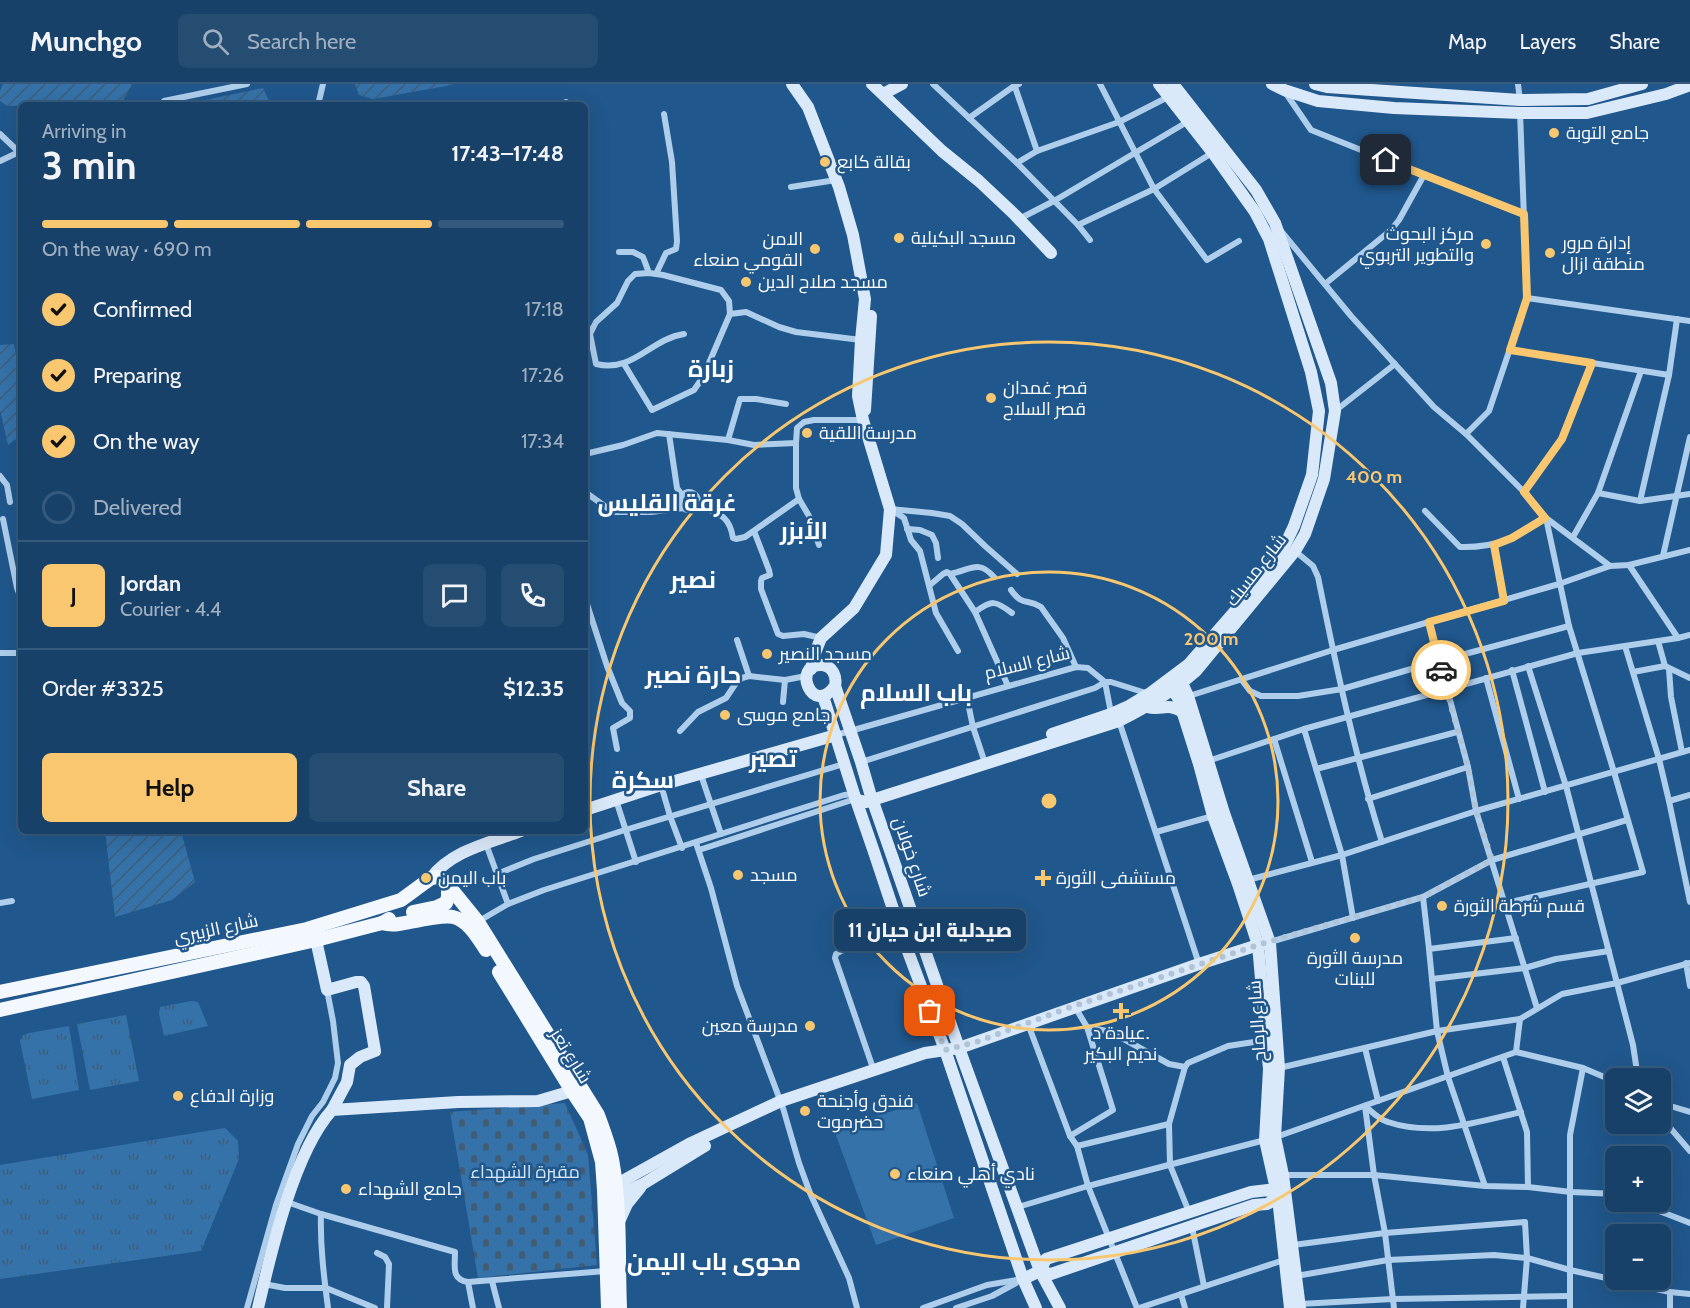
<!DOCTYPE html>
<meta charset="utf-8">
<style>
body{margin:0;font-family:Cabin,Cairo,sans-serif;background:#254c71;color:#f1f3f6;height:100vh;display:flex;flex-direction:column;font-size:22px;white-space:nowrap}
*{box-sizing:border-box;margin:0}
p{font-size:20px;color:#9fafc0}
.icon{flex:none;width:33px;height:33px;fill:none;stroke:currentColor;stroke-width:2;stroke-linecap:round;stroke-linejoin:round}
.map{position:relative;flex:1;overflow:hidden}
.sheet{position:absolute;left:18px;top:18px;width:570px;height:732px;display:flex;flex-direction:column;background:#184169;border-radius:9px;box-shadow:0 6px 24px #0002,0 0 0 2px #365a7d}
.sheet>*{flex:none}
.fabs{position:absolute;left:1605px;top:984px;display:grid;gap:12px}
.fabs a{display:grid;place-items:center;width:66px;height:66px;border-radius:9px;background:#184169;box-shadow:0 6px 24px #0002,0 0 0 2px #365a7d;font-size:30px}
.pin{position:absolute;display:grid;place-items:center;width:51px;height:51px;color:#fff;margin:-26px;border-radius:12px;box-shadow:0 3px 9px #0006}
.courier{position:absolute;display:grid;place-items:center;width:60px;height:60px;margin:-30px;border:4px solid #f9c76f;border-radius:50%;background:#fff;color:#222;box-shadow:0 2px 8px #0007}
.bubble{position:absolute;height:42px;border-radius:9px;background:#184169;box-shadow:0 6px 24px #0002,0 0 0 2px #365a7d;font-size:20px;font-weight:800;line-height:42px;text-align:center}
.headline em{font-style:normal;font-weight:800}
.headline div{display:flex;flex-direction:column-reverse}
.headline{display:flex;align-items:center;justify-content:space-between;height:102px;padding:0 24px}
h1{font-size:39px;font-weight:800;line-height:45px}
.bar{display:grid;grid-template-columns:repeat(4,1fr);gap:9px 6px;align-content:center;height:72px;padding:0 24px}
.bar i{height:8px;border-radius:4px;background:#365a7d}
.bar .active{background:#f9c76f}
.bar p{grid-column:span 4}
.line{display:flex;align-items:center;gap:15px;padding:0 24px;border-top:2px solid #365a7d}
.line div{flex:1}
.round{display:grid;place-items:center;flex:none;width:63px;height:63px;border-radius:9px;background:#254c71}
ol{padding:0 24px;list-style:none}
li{display:flex;align-items:center;gap:18px;height:66px}
li p{margin-inline-start:auto}
li .icon{padding:6px;border-radius:50%;background:#f9c76f;color:#111;stroke-width:4}
li:last-child{color:#9fafc0}
li i{width:33px;height:33px;border:3px solid #365a7d;border-radius:50%}
.cta{display:flex;gap:12px;margin-top:auto;padding:12px 24px}
.cta a{flex:1;height:69px;border-radius:9px;background:#f9c76f;color:#111;font-size:24px;font-weight:800;line-height:69px;text-align:center}
.cta a+a{background:#254c71;color:#f1f3f6}
header{display:flex;align-items:center;gap:36px;box-sizing:border-box;height:84px;padding:0 30px;background:#184169;border-bottom:2px solid #365a7d}
header strong{font-size:28px}
nav{display:flex;gap:33px;margin-inline-start:auto;font-size:21px}
.search{width:420px;height:54px;background:#254c71;display:flex;align-items:center;gap:15px;box-sizing:border-box;padding:0 21px;border-radius:9px;color:#9fafc0;font-size:22px}
.map>svg:first-child{display:block}
.grass{fill:url(#grass-tufts)}
.cemetery{fill:url(#cemetery-stones)}
.garden{fill:url(#garden-furrows)}
.pitch{fill:#3472a9}
.lines{fill:none;stroke-linecap:round;stroke-linejoin:round}
.street{stroke:#aeceec;stroke-width:6}
.secondary{stroke:#dae9f9;stroke-width:12}
.primary{stroke:#f3f8fe;stroke-width:14}
.done{stroke:#b1c4d7;stroke-width:6;stroke-dasharray:0 10.8}
.route{stroke:#f9c76f;stroke-width:8}
.ring{fill:none;stroke:#f9c76f;stroke-width:3}
.poi-dot{fill:#f9c76f;stroke:#20578c;stroke-width:2}
.labels{text-anchor:middle;dominant-baseline:central;stroke-width:5;stroke-linejoin:round;paint-order:stroke}
.poi-label{font-size:18px;fill:#fff;stroke:#20578c;text-anchor:start}
.street-label{font-size:18px;fill:#fff;stroke:#20578c}
.park-label{font-size:18px;fill:#d3e7f8;stroke:#20578c}
.district-label{font-size:24px;font-weight:bold;fill:#fff;stroke:#20578c}
.centre{fill:#f9c76f;stroke:#20578c;stroke-width:3}
.ring-label{font-size:18px;text-anchor:middle;font-weight:bold;fill:#f9c76f;stroke:#20578c;stroke-width:5;stroke-linejoin:round;paint-order:stroke}
</style>
<header>
<strong>Munchgo</strong>
<div class="search"><svg class="icon" aria-label="search" viewBox="0 0 24 24"><circle cx="10" cy="10" r="6"/><path d="M15 15l6 6"/></svg>Search here</div>
<nav><a>Map</a><a>Layers</a><a>Share</a></nav>
</header>
<div class="map">
<svg width="1690" height="1224" viewBox="0 0 1690 1224">
<defs>
<pattern id="grass-tufts" width="24" height="20" patternUnits="userSpaceOnUse" patternTransform="scale(1.5)"><rect width="24" height="20" fill="#3472a9"/><path d="M3 7l-1-3M5 7V3M7 7l1-3M15 17l-1-3M17 17v-4M19 17l1-3" fill="none" stroke="#415d76"/></pattern>
<pattern id="cemetery-stones" width="16" height="16" patternUnits="userSpaceOnUse" patternTransform="scale(1.5)"><rect width="16" height="16" fill="#3472a9"/><path d="M2 7V4a2 2 0 0 1 4 0v3zM10 15v-3a2 2 0 0 1 4 0v3z" fill="#415d76"/></pattern>
<pattern id="garden-furrows" width="10" height="10" patternUnits="userSpaceOnUse" patternTransform="scale(1.5)"><rect width="10" height="10" fill="#3472a9"/><path d="M-1 1l2-2M0 10L10 0M9 11l2-2" fill="none" stroke="#415d76"/></pattern>
</defs>
<rect width="100%" height="100%" fill="#20578c"/>
<g class="grass">
<polygon points="191,917 198,918 208,942 164,952 159,930 160,923"/>
<polygon points="126,931 139,997 90,1006 77,940"/>
<polygon points="69,942 79,1006 32,1015 20,957 23,951 29,949"/>
<polygon points="225,1044 238,1057 239,1075 201,1167 0,1195 0,1081"/>
</g>
<polygon class="cemetery" points="565,1019 588,1071 597,1181 478,1194 450,1028"/>
<g class="garden">
<polygon points="3,0 129,0 132,1 120,21 98,21 95,19 7,22 0,17 0,7"/>
<polygon points="355,0 451,0 452,1 373,15 359,11"/>
<polygon points="263,4 271,21 180,21"/>
<polygon points="14,260 18,282 21,283 21,351 8,361 0,326 0,261"/>
<polygon points="105,747 181,747 195,798 172,816 115,833"/>
</g>
<polygon class="pitch" points="917,1019 954,1134 876,1161 834,1046"/>
<g class="lines">
<g class="street">
<polyline points="933,0 1017,79 1078,141 1090,156"/>
<polyline points="1014,0 1037,67"/>
<polyline points="1100,0 1154,105 1207,176 1239,157"/>
<polyline points="1518,0 1520,17"/>
<polyline points="1285,8 1311,46 1524,131"/>
<polyline points="161,21 164,17 247,0"/>
<polyline points="318,21 323,0"/>
<polyline points="566,21 566,18"/>
<polyline points="969,34 1014,2 1019,0"/>
<polyline points="0,50 21,70"/>
<polyline points="0,77 19,68"/>
<polyline points="1017,79 1037,67 1119,38 1168,13"/>
<polyline points="791,103 836,96"/>
<polyline points="1019,135 1054,117 1187,38"/>
<polyline points="1078,141 1154,105 1212,69"/>
<polyline points="1281,147 1351,232 1434,323 1466,350 1524,408 1546,434 1569,542 1614,688 1643,788 1506,819"/>
<polyline points="619,168 633,168 643,173 649,189"/>
<polyline points="656,190 666,169 676,165 677,157 672,78 664,30"/>
<polyline points="1325,200 1391,146 1399,136 1424,91"/>
<polyline points="1527,214 1690,237"/>
<polyline points="585,231 589,250"/>
<polyline points="590,250 596,238 617,219 628,197 635,190 649,189 663,191 721,206 729,217 730,230"/>
<path d="M585,252L590,250L596,280C634,289 650,255 684,250"/>
<polyline points="1510,266 1669,291"/>
<polyline points="624,280 652,326 694,306 703,293 730,230 746,228 779,243 796,248 861,256"/>
<polyline points="1335,327 1395,280"/>
<polyline points="669,350 677,404 682,411"/>
<polyline points="1466,350 1489,327 1527,214 1520,28"/>
<polyline points="728,356 740,315 756,315 786,320"/>
<polyline points="796,359 796,404 799,415 809,432 819,461"/>
<polyline points="585,370 623,361 657,349 728,356 754,361 796,359 797,344 804,338 814,336 863,336"/>
<polyline points="0,392 7,401 10,418"/>
<polyline points="585,408 613,428 651,428 684,424"/>
<polyline points="1524,408 1562,355 1592,279"/>
<circle cx="689" cy="417" r="9"/>
<polyline points="1598,409 1640,417 1690,410"/>
<polyline points="1640,417 1669,291 1677,235"/>
<path d="M697,421C717,430 729,429 733,454L736,455L745,453L799,415"/>
<path d="M1425,427L1460,463C1497,464 1515,454 1546,434L1610,482"/>
<polyline points="3,435 17,504 21,515"/>
<polyline points="907,445 920,446 932,451 936,459 938,474"/>
<polyline points="754,447 769,486 770,491 762,494 761,497 761,505 778,550 783,552 804,550 821,554"/>
<polyline points="1573,453 1598,409 1641,287"/>
<polyline points="1494,461 1504,517"/>
<path d="M1295,467L1313,482L1318,493C1336,582 1355,672 1382,758"/>
<polyline points="1663,472 1690,353"/>
<polyline points="1629,481 1678,554"/>
<path d="M950,490C971,486 978,475 994,493"/>
<polyline points="930,501 943,490 947,488 950,490 975,528 1008,602"/>
<path d="M1011,506C1023,523 1027,514 1041,523L1063,554L1076,583"/>
<polyline points="585,514 607,582 622,619 630,627 630,634 613,644 617,665"/>
<path d="M975,528C992,516 995,516 1012,529"/>
<polyline points="1429,538 1468,683 1476,727 1537,924"/>
<polyline points="737,556 749,592"/>
<polyline points="1658,557 1665,582 1690,594"/>
<polyline points="1625,562 1659,675 1669,717 1690,818"/>
<polyline points="958,567 936,529 920,467 911,456 904,434 890,425 932,429 950,432 962,440 985,462 1017,490"/>
<polyline points="0,569 21,569"/>
<polyline points="1528,582 1566,702 1633,961 1638,994"/>
<polyline points="1669,585 1671,613 1682,668"/>
<polyline points="1512,586 1545,708"/>
<polyline points="1633,588 1665,582"/>
<polyline points="1486,594 1519,715"/>
<polyline points="1241,595 1250,607 1261,612 1298,612 1342,605 1439,577 1569,542"/>
<polyline points="1105,598 1111,629"/>
<polyline points="1189,612 1333,566 1559,500 1610,482 1629,481 1690,466"/>
<polyline points="967,614 973,643 983,673"/>
<polyline points="783,618 785,596"/>
<polyline points="1119,637 1199,880"/>
<polyline points="1304,645 1342,771 1353,834"/>
<polyline points="680,647 698,628 726,614 736,599 742,594 749,592 785,596 806,592"/>
<polyline points="836,651 1076,583 1088,584 1105,598"/>
<polyline points="1274,655 1312,778"/>
<polyline points="1208,677 1304,645 1578,569 1678,554 1690,551"/>
<polyline points="861,678 1095,604 1105,598 1111,598 1149,610"/>
<polyline points="1316,685 1457,648"/>
<polyline points="701,691 721,750"/>
<polyline points="661,701 670,732 682,764"/>
<polyline points="1368,715 1468,683"/>
<polyline points="616,716 636,778"/>
<polyline points="1669,717 1690,711"/>
<polyline points="1156,748 1213,732"/>
<polyline points="696,759 711,804 737,902 783,1024 799,1079 810,1109 849,1194 857,1224"/>
<polyline points="486,760 508,820"/>
<polyline points="699,766 852,716 856,716"/>
<polyline points="497,790 534,775 625,746 844,680"/>
<polyline points="1248,796 1342,771 1476,727 1690,666"/>
<polyline points="1423,813 1429,865 1437,947 1448,993 1485,1102"/>
<polyline points="0,819 12,817"/>
<polyline points="479,837 508,820 544,806 844,711 854,710"/>
<polyline points="1270,858 1423,813 1492,776 1627,736"/>
<polyline points="1429,865 1516,854"/>
<polyline points="1686,879 1690,902"/>
<polyline points="1432,895 1525,884 1556,875 1609,867"/>
<polyline points="1028,940 1070,1052 1077,1062 1088,1102 1137,1224"/>
<polyline points="1087,943 1111,948 1169,980 1185,983"/>
<polyline points="1365,964 1378,1017"/>
<polyline points="1516,968 1520,935 1562,910 1617,899 1690,879"/>
<polyline points="1503,973 1527,1048 1528,1103"/>
<polyline points="1279,984 1437,947 1520,935"/>
<polyline points="874,987 835,874 836,870 841,867 901,849"/>
<polyline points="1660,1019 1690,1028"/>
<polyline points="1365,1022 1374,1091 1385,1149 1394,1224"/>
<path d="M1365,1022C1372,1028 1380,1036 1388,1038C1432,1053 1478,1038 1521,1028"/>
<polyline points="1660,1032 1690,1067"/>
<polyline points="1070,1052 1113,1026 1087,943 1075,923"/>
<polyline points="1276,1053 1516,968 1583,984 1616,998"/>
<polyline points="1077,1062 1169,1040"/>
<polyline points="1283,1091 1374,1091 1485,1102 1528,1103 1571,1108 1616,1110"/>
<path d="M287,1118L321,1130L455,1168C455,1183 451,1195 468,1198L606,1187"/>
<polyline points="1636,1118 1690,1139"/>
<polyline points="1018,1123 1088,1102 1265,1056"/>
<polyline points="1189,1128 1170,1081 1169,1040 1185,983 1188,979 1228,962 1267,956"/>
<path d="M321,1130C320,1162 324,1193 328,1224"/>
<polyline points="1192,1143 1204,1202"/>
<polyline points="1293,1161 1385,1149 1525,1138 1527,1174 1523,1224"/>
<polyline points="377,1169 385,1173 389,1180 387,1224"/>
<polyline points="1296,1192 1388,1176 1494,1171 1527,1174 1570,1186 1670,1208 1690,1210"/>
<polyline points="492,1197 499,1224"/>
<polyline points="468,1198 473,1224"/>
<polyline points="264,1200 285,1204 326,1204 375,1224"/>
<polyline points="1670,1208 1670,1224"/>
<polyline points="1181,1210 1185,1224"/>
<polyline points="1299,1220 1393,1215 1570,1212"/>
<polyline points="247,1224 276,1121 298,1060 312,1032 323,1018 335,994 338,979 333,937 327,906"/>
<polyline points="923,1224 987,1201 1022,1195"/>
<polyline points="956,1224 992,1212 1016,1199"/>
<polyline points="1139,1224 1284,1176"/>
<polyline points="1570,1224 1570,1051 1583,984"/>
</g>
<g class="secondary">
<polyline points="792,0 808,23 839,103 853,151 865,215 861,256 858,312 863,336 890,425 886,471 854,524 821,554 815,569 811,585"/>
<polyline points="872,0 942,67 979,97 1015,131 1051,169"/>
<polyline points="1272,0 1284,6 1318,17 1394,24 1520,29 1587,29 1666,10 1690,1"/>
<polyline points="1315,0 1327,3 1520,16 1588,15 1642,0"/>
<polyline points="883,10 902,0"/>
<polyline points="865,326 871,232"/>
<polyline points="1177,593 1182,599 1188,612 1224,729 1270,859 1279,984 1275,1053 1283,1091 1300,1224"/>
<polyline points="1168,598 1178,614 1199,680 1213,732 1238,800 1258,861 1269,985 1265,1056 1278,1114 1290,1224"/>
<path d="M835,602C812,634 791,579 822,581C833,582 837,593 835,602L861,678L870,709L959,964L1040,1187L1060,1224"/>
<polyline points="823,612 854,710 874,768 901,849 945,966 1023,1195 1036,1224"/>
<path d="M1147,623C1163,627 1166,618 1183,628"/>
<polyline points="1052,650 1111,630 1129,622 1149,610 1189,580 1243,518 1285,461 1294,442 1312,391 1319,327 1311,288 1269,155 1255,128 1213,69 1159,0"/>
<path d="M856,716L866,718L891,710L1119,637C1147,623 1173,607 1196,587L1295,467L1305,450L1324,395L1335,327L1331,299L1275,139L1256,106L1173,0"/>
<polyline points="585,726 661,701 836,651"/>
<path d="M431,794C452,766 490,759 521,747"/>
<polyline points="316,856 327,906 356,898 361,898 364,902 375,967 360,973 350,981 347,998 332,1026"/>
<polyline points="610,1104 689,1060 781,1017 925,969 959,964 1199,880 1258,861 1270,859"/>
<polyline points="610,1115 643,1100 705,1062"/>
<polyline points="618,1140 627,1120 640,1104"/>
<polyline points="1040,1187 1051,1190 1254,1121 1267,1120 1278,1114"/>
<polyline points="1023,1195 1040,1187 1046,1175 1251,1108 1268,1106 1281,1115"/>
<path d="M258,1224C271,1168 294,1068 332,1026L458,1018L538,1017L572,1007"/>
</g>
<g class="primary">
<polyline points="413,828 437,823 446,819 448,813 448,801"/>
<path d="M382,839C392,842 400,840 410,838C420,836 444,831 453,833C468,836 478,854 486,866"/>
<polyline points="499,888 572,1007 590,1034 602,1078 604,1106 608,1224"/>
<path d="M0,908L307,845L401,816L431,794L438,793L448,801L478,838L598,1031C603,1045 609,1060 612,1075C621,1123 618,1175 620,1224"/>
<polyline points="0,926 316,856 382,839 389,835"/>
</g>
</g>
<g class="lines">
<polyline class="done" points="930,927 945,966 976,958 1074,922 1258,861 1423,813 1492,776 1476,727 1468,683 1441,586"/>
<polyline class="route" points="1386,76 1524,130 1527,214 1510,266 1592,279 1562,355 1524,408 1545,434 1512,454 1494,461 1504,517 1429,538 1441,586"/>
</g>
<g class="ring">
<circle cx="1049" cy="717" r="229"/>
<circle cx="1049" cy="717" r="459"/>
</g>
<g class="poi-dot">
<circle cx="1554" cy="49" r="6"/>
<circle cx="825" cy="78" r="6"/>
<circle cx="899" cy="154" r="6"/>
<circle cx="1486" cy="160" r="6"/>
<circle cx="815" cy="165" r="6"/>
<circle cx="1550" cy="169" r="6"/>
<circle cx="746" cy="198" r="6"/>
<circle cx="991" cy="314" r="6"/>
<circle cx="807" cy="349" r="6"/>
<circle cx="767" cy="570" r="6"/>
<circle cx="725" cy="631" r="6"/>
<circle cx="738" cy="791" r="6"/>
<circle cx="426" cy="794" r="6"/>
<path d="M1040 785h6v6h6v6h-6v6h-6v-6h-6v-6h6z"/>
<circle cx="1442" cy="822" r="6"/>
<circle cx="1355" cy="854" r="6"/>
<path d="M1118 918h6v6h6v6h-6v6h-6v-6h-6v-6h6z"/>
<circle cx="810" cy="942" r="6"/>
<circle cx="178" cy="1012" r="6"/>
<circle cx="805" cy="1027" r="6"/>
<circle cx="895" cy="1090" r="6"/>
<circle cx="346" cy="1105" r="6"/>
</g>
<g class="labels">
<g class="poi-label">
<text x="1566" y="49">جامع التوبة</text>
<text x="837" y="78">بقالة كابع</text>
<text x="1474" y="150" text-anchor="end">مركز البحوث<tspan x="1474" dy="21">والتطوير التربوي</tspan></text>
<text x="911" y="154">مسجد البكيلية</text>
<text x="803" y="155" text-anchor="end">الامن<tspan x="803" dy="21">القومي صنعاء</tspan></text>
<text x="1562" y="159">إدارة مرور<tspan x="1562" dy="21">منطقة ازال</tspan></text>
<text x="758" y="198">مسجد صلاح الدين</text>
<text x="1003" y="304">قصر غمدان<tspan x="1003" dy="21">قصر السلاح</tspan></text>
<text x="819" y="349">مدرسة اللقية</text>
<text x="779" y="570">مسجد النصير</text>
<text x="737" y="631">جامع موسى</text>
<text x="750" y="791">مسجد</text>
<text x="438" y="794">باب اليمن</text>
<text x="1056" y="794">مستشفى الثورة</text>
<text x="1454" y="822">قسم شرطة الثورة</text>
<text x="1355" y="874" text-anchor="middle">مدرسة الثورة<tspan x="1355" dy="21">للبنات</tspan></text>
<text x="798" y="942" text-anchor="end">مدرسة معين</text>
<text x="1121" y="949" text-anchor="middle">عيادة د.<tspan x="1121" dy="21">نديم البكير</tspan></text>
<text x="190" y="1012">وزارة الدفاع</text>
<text x="817" y="1017">فندق وأجنحة<tspan x="817" dy="21">حضرموت</tspan></text>
<text x="907" y="1090">نادي أهلي صنعاء</text>
<text x="358" y="1105">جامع الشهداء</text>
</g>
<g class="street-label">
<text transform="translate(1256 486) rotate(-52)">شارع مسيك</text>
<text transform="translate(1027 579) rotate(-14)">شارع السلام</text>
<text transform="translate(912 773) rotate(71)">شارع خولان</text>
<text transform="translate(216 845) rotate(-12)">شارع الزبيري</text>
<text transform="translate(1257 937) rotate(-94)">شارع الرماح</text>
<text transform="translate(571 972) rotate(58)">شارع تعز</text>
</g>
<g class="park-label">
<text x="525" y="1088">مقبرة الشهداء</text>
</g>
<g class="district-label">
<text x="711" y="284">زبارة</text>
<text x="667" y="418">غرقة القليس</text>
<text x="804" y="446">الأبزر</text>
<text x="693" y="495">نصير</text>
<text x="693" y="590">حارة نصير</text>
<text x="916" y="608">باب السلام</text>
<text x="773" y="674">تصير</text>
<text x="643" y="695">سكرة</text>
<text x="714" y="1177">محوى باب اليمن</text>
</g>
</g>
<circle cx="1049" cy="717" r="9" class="centre"/>
<g class="ring-label">
<text x="1374" y="399">400 m</text>
<text x="1211" y="561">200 m</text>
</g>
</svg>
<div class="fabs">
<a><svg class="icon" aria-label="layers" viewBox="0 0 24 24"><path d="M12 4l9 5-9 5-9-5zM3 14l9 5 9-5"/></svg></a>
<a>+</a>
<a>−</a>
</div>
<div class="pin" style="left:930px;top:927px;background:#ea580c"><svg class="icon" aria-label="bag" viewBox="0 0 24 24"><path d="M5 8h14l-1 12H6zM9 8a3 3 0 0 1 6 0"/></svg></div>
<div class="pin" style="left:1386px;top:76px;background:#1f2937"><svg class="icon" aria-label="home" viewBox="0 0 24 24"><path d="M3 11l9-7 9 7M6 9v11h12V9"/></svg></div>
<div class="courier" style="left:1441px;top:586px"><svg class="icon" aria-label="car" viewBox="0 0 24 24"><path d="M5 17H2v-5l4-1 3-4h7l3 4 3 1v5h-3M9 17h6M6 11h13"/><circle cx="7" cy="17" r="2"/><circle cx="17" cy="17" r="2"/></svg></div>
<div class="bubble" style="left:834px;top:825px;width:192px">صيدلية ابن حيان 11</div>
<section class="sheet">
<div class="headline"><div><h1>3 min</h1><p>Arriving in</p></div><em>17:43–17:48</em></div>
<div class="bar"><i class="active"></i><i class="active"></i><i class="active"></i><i></i><p>On the way · 690 m</p></div>
<ol>
<li><svg class="icon" aria-label="check" viewBox="0 0 24 24"><path d="M5 12l5 5 9-10"/></svg>Confirmed<p>17:18</p></li>
<li><svg class="icon" aria-label="check" viewBox="0 0 24 24"><path d="M5 12l5 5 9-10"/></svg>Preparing<p>17:26</p></li>
<li><svg class="icon" aria-label="check" viewBox="0 0 24 24"><path d="M5 12l5 5 9-10"/></svg>On the way<p>17:34</p></li>
<li><i></i>Delivered</li>
</ol>
<div class="line" style="height:108px"><b class="round" style="background:#f9c76f;color:#111">J</b><div><b>Jordan</b><p>Courier · 4.4</p></div><a class="round"><svg class="icon" aria-label="chat" viewBox="0 0 24 24"><path d="M4 5h16v11H9l-5 4z"/></svg></a><a class="round"><svg class="icon" aria-label="phone" viewBox="0 0 24 24"><path d="M5 4h4l2 5-3 2q2 4 5 5l2-3 5 2v4C11 20 4 13 5 4z"/></svg></a></div>
<div class="line" style="height:78px"><div>Order #3325</div><b>$12.35</b></div>
<div class="cta"><a>Help</a><a>Share</a></div>
</section>
</div>
